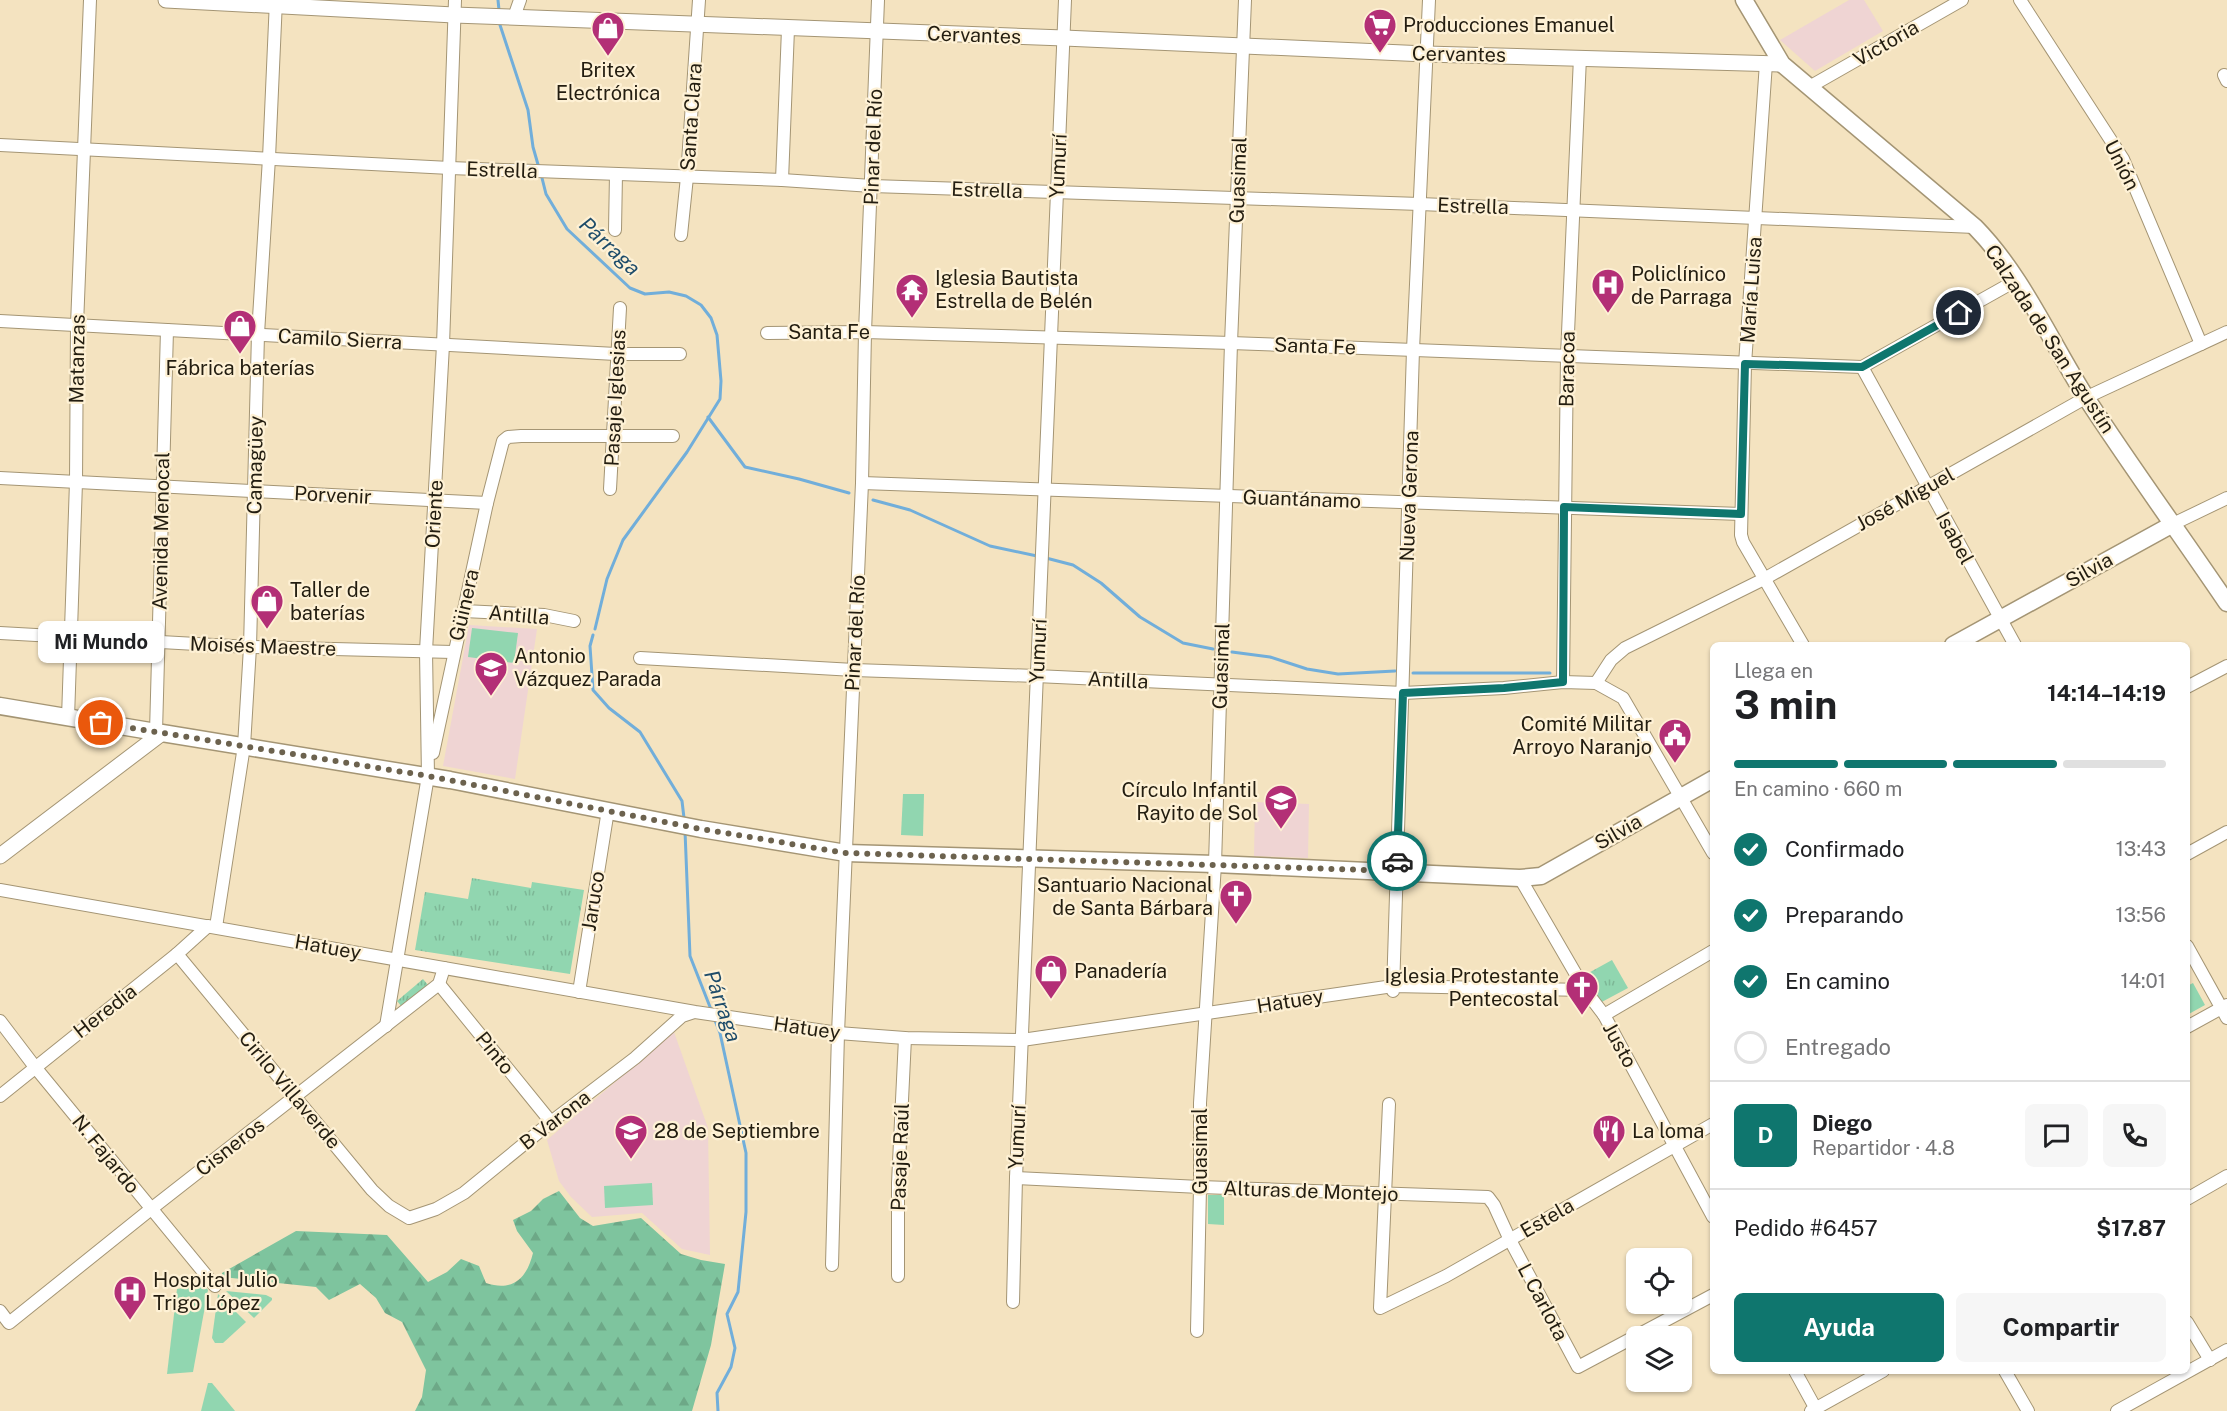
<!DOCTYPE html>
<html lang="es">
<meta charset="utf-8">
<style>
body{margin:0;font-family:"Public Sans",sans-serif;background:#f6f6f6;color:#202124;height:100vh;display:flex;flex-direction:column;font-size:22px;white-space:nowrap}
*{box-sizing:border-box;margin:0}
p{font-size:20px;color:#757577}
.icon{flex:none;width:33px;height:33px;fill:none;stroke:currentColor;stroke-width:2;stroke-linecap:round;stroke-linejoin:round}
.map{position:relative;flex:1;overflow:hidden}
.sheet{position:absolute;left:1710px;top:642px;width:480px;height:732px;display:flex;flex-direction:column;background:#fff;border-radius:9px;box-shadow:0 2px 4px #0004}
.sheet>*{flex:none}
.fabs{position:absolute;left:1626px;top:1248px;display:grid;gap:12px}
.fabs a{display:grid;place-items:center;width:66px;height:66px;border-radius:9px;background:#fff;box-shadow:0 2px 4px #0004;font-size:30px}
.pin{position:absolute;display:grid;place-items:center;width:51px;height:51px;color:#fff;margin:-26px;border:3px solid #fff;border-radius:50%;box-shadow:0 2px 6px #0007}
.courier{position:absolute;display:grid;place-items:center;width:60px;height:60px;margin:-30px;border:4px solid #0f766e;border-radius:50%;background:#fff;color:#222;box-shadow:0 2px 8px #0007}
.bubble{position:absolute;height:42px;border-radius:9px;background:#fff;box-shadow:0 2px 4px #0004;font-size:20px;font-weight:700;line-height:42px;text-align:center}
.headline em{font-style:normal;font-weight:700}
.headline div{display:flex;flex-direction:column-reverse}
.headline{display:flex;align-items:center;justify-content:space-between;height:102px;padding:0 24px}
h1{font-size:39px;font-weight:700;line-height:45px}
.bar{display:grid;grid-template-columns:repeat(4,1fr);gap:9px 6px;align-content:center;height:72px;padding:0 24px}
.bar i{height:8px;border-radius:4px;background:#e0e0e0}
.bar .selected{background:#0f766e}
.bar p{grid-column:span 4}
.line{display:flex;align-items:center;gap:15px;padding:0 24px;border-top:2px solid #e0e0e0}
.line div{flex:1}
.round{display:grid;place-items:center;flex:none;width:63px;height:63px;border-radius:9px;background:#f6f6f6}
ol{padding:0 24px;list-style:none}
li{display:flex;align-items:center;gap:18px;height:66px}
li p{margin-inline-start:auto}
li .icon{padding:6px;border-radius:50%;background:#0f766e;color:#fff;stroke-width:4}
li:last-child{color:#757577}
li i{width:33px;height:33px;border:3px solid #e0e0e0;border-radius:50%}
.button{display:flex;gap:12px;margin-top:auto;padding:12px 24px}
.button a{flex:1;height:69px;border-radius:9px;background:#0f766e;color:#fff;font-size:24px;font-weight:700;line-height:69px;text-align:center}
.button a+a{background:#f6f6f6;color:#202124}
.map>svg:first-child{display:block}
.education{fill:#efd4d3}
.grass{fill:url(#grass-tufts)}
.forest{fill:url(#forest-firs)}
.green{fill:#91d6b0}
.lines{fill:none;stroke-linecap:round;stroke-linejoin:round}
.stream{stroke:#71aeda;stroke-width:3}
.minor-casing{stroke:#a49574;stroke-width:14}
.tertiary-casing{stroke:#a49574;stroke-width:17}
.secondary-casing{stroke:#a49574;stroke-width:19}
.minor{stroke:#fff;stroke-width:12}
.tertiary{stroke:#fff;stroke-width:15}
.secondary{stroke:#fff;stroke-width:16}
.done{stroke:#6c624e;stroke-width:6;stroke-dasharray:0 10.8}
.route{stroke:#0f766e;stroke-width:8}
.labels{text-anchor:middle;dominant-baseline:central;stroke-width:4.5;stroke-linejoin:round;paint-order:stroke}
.poi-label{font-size:20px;fill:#231d10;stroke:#fef1d5;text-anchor:start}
.street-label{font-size:20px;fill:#231d10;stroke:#fef1d5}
.water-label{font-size:21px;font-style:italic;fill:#1e4c6a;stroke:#fef1d5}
</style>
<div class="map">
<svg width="2227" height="1411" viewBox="0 0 2227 1411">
<defs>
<pattern id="grass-tufts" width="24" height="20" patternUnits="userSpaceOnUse" patternTransform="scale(1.5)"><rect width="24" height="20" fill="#91d6b0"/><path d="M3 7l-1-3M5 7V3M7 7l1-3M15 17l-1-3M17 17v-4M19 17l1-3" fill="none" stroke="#7db796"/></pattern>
<pattern id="forest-firs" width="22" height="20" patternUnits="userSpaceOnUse" patternTransform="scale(1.5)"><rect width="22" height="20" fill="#7ec49e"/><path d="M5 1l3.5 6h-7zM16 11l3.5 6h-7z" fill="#6da887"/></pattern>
</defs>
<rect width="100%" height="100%" fill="#f4e3c0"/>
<g class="education">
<polygon points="1849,0 1864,0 1883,31 1815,71 1780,40"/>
<polygon points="469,625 537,629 515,779 443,766"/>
<polygon points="1255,802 1309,804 1308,858 1254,856"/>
<polygon points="674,1032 708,1128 710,1255 682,1249 642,1213 592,1217 571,1197 559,1181 547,1140"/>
</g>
<g class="grass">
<polygon points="472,878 531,888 532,882 584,890 570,974 415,950 425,892 468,899"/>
<polygon points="1612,960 1628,988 1598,1004 1583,976"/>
<polygon points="423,979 428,985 402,1007 397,1001"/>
</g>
<path class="forest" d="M559,1191L580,1218L593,1226L641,1218L681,1254L701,1260L725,1264L711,1345L692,1411H415L422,1397L426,1370L402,1322L385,1313L376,1298L360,1284L329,1300L316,1287L222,1277V1273L296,1231L387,1235L428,1282L447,1272L461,1259L479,1266L486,1283C513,1292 527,1278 533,1253L517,1231L513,1220L531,1211L543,1199Z"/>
<g class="green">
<polygon points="472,628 518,633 514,663 468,657"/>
<polygon points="903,794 924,794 923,836 901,835"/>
<polygon points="2193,983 2205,1005 2187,1015 2187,986"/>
<polygon points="652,1183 653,1205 605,1208 604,1186"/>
<polygon points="1208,1195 1224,1195 1224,1225 1208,1224"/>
<polygon points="196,1286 205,1286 208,1290 193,1372 167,1374 177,1289"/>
<polygon points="226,1291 266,1295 272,1298 272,1300 254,1318"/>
<polygon points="218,1294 246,1322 223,1343 215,1343 212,1338"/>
<polygon points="208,1383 212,1383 235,1411 201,1411"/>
</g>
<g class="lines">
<g class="stream">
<polyline points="498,0 499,10"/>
<polyline points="500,25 528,110 533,147 539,168"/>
<polyline points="541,174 546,194 567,229 630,288 645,294 669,292 686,296 701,305 711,318 717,335 721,381 720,399 687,452 623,540 607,579 595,629"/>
<polyline points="708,417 745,467 799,479 849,493"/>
<polyline points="873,500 910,510 990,546 1037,556"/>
<polyline points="1046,558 1073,565 1101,583 1140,617 1183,643 1213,649"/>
<polyline points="593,635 590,646 593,690 609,708 640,732 682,801 684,818"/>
<polyline points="1232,652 1270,657 1307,669 1338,674 1395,671"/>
<polyline points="1413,673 1550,673"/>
<polyline points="685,831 690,956 712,1012"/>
<polyline points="714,1018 720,1033 746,1153 746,1212 738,1292 727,1314 735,1348 731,1367 717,1393 718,1411"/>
</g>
<g class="minor-casing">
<g id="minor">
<polyline points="2020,0 2123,159 2201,344"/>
<polyline points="514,17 520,0"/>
<polyline points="1766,63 1745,364 1741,535 1743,542 1803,645"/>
<polyline points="2224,75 2227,81"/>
<polyline points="1811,86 1962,0"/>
<polyline points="0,145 450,168 782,180 872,186 1420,204 1975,227"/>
<polyline points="782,180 788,29"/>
<polyline points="615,230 616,174"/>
<polyline points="681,235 687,177 699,0"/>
<polyline points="0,321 616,354 680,354"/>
<polyline points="767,333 865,332 1231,343 1862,367"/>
<polyline points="1862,367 2015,645"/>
<polyline points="1862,367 2017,280"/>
<polyline points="0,478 487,503"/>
<polyline points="862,483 1741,514"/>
<polyline points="610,489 620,308"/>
<polyline points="2173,524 2227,498"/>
<polyline points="464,611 544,615 574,621"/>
<polyline points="0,633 250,647 453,652"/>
<polyline points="640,658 854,670 1036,676 1403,693 1504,688 1563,682 1596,683 1623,698 1713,853"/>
<polyline points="1563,682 1567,356 1580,57"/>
<polyline points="1596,683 1611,660 1625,648 1764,579 2087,397 2227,332"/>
<polyline points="2187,687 2227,666"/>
<polyline points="68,718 76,482 77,325 90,0"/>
<polyline points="156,732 167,330"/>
<polyline points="433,753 487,503 503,441 508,437 521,436 673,436"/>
<polyline points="2187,854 2227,832"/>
<polyline points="1520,878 1585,990 1604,1015 1713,1217"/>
<polyline points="0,890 695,1012 838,1033 905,1038 1022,1040 1393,986 1585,990"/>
<polyline points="216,927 244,746 250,647 258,334 269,158 276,0"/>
<polyline points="2187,946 2227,1018"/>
<polyline points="177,954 372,1190 389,1206 409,1218 436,1209 464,1193 551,1122 635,1058 682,1016 694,1012"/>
<polyline points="439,984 551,1122"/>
<polyline points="1393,991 1413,350 1429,0"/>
<polyline points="579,992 608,810"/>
<polyline points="1604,1015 1713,951"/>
<polyline points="0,1021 35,1067 215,1286"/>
<polyline points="386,1026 428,776 426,651 443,345 455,0"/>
<polyline points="2187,1027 2227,1005"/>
<polyline points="0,1096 177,954 208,926"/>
<polyline points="1389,1104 1380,1308 1446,1276 1713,1124"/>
<polyline points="1016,1178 1200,1187 1488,1197 1494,1205 1510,1240 1578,1367 1713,1295"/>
<polyline points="2187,1199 2227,1176"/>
<polyline points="832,1265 838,1033 862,483 865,332 878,0"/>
<polyline points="898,1276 898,1183 905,1038"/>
<polyline points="1013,1302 1016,1178 1065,0"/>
<polyline points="0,1311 9,1323 151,1209 439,984 444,968"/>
<polyline points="2187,1322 2210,1360"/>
<polyline points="1197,1331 1200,1187 1200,1103 1215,864 1231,343 1245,0"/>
<polyline points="1795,1371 1817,1411"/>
<polyline points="2005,1371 2028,1411"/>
<polyline points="1811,1411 1883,1371"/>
<polyline points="2117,1411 2227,1350"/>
</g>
</g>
<g class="tertiary-casing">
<g id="tertiary">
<polyline points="166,0 454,15 1064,38 1426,54 1782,64"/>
<polyline points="0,856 162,733"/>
</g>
</g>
<g class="secondary-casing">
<g id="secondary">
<path d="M1744,0L1782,64L1975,227C2023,276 2050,341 2087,399C2132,468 2181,535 2227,603"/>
<polyline points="1953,645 2173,524"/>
<polyline points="0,706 156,732"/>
<polyline points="162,733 450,780 701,829 846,853 1215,864 1520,878 1541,876 1713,779"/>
</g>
</g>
<use href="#minor" class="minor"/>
<use href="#tertiary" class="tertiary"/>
<use href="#secondary" class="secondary"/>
</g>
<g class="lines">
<polyline class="done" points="101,723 428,776 701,829 846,853 1396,871 1397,861"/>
<polyline class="route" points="1397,861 1403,693 1504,688 1563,682 1564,507 1741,514 1745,364 1862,367 1959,313"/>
</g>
<defs>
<g id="supermarket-pin" transform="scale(1.725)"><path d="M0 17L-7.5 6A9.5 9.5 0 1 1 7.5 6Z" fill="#b32f76" stroke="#fef1d5"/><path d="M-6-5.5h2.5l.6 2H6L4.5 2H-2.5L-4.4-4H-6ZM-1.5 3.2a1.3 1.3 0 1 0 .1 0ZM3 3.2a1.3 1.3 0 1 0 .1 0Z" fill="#fff"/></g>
<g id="shop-pin" transform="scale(1.725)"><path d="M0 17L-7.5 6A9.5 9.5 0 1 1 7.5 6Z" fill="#b32f76" stroke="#fef1d5"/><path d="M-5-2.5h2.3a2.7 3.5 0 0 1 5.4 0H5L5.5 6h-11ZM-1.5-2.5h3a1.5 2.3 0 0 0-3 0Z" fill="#fff"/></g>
<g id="hospital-pin" transform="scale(1.725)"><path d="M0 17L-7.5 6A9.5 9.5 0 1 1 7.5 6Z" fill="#b32f76" stroke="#fef1d5"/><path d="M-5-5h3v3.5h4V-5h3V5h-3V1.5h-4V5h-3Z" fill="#fff"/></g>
<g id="temple-pin" transform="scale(1.725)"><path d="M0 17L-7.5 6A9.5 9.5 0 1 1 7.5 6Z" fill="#b32f76" stroke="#fef1d5"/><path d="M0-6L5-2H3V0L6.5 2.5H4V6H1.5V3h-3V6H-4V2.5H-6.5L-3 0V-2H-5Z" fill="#fff"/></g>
<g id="school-pin" transform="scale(1.725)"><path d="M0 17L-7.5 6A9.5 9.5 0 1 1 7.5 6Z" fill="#b32f76" stroke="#fef1d5"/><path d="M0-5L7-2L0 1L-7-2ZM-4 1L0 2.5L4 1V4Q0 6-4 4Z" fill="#fff"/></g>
<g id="civic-pin" transform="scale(1.725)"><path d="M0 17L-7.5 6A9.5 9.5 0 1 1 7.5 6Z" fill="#b32f76" stroke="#fef1d5"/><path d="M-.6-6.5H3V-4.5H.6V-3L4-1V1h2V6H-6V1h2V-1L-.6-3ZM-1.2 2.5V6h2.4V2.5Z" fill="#fff"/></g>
<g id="church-pin" transform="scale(1.725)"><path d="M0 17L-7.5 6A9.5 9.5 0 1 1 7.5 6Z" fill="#b32f76" stroke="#fef1d5"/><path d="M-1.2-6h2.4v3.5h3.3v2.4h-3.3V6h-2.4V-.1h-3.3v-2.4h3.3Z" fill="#fff"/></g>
<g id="restaurant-pin" transform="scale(1.725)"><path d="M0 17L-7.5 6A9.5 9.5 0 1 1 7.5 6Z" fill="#b32f76" stroke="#fef1d5"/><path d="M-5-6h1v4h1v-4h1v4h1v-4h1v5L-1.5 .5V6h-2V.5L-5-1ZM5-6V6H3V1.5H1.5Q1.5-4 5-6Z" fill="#fff"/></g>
</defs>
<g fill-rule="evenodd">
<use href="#supermarket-pin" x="1380" y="25"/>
<use href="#shop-pin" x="608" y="28"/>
<use href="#hospital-pin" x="1608" y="285"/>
<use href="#temple-pin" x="912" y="290"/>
<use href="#shop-pin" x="240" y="326"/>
<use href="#shop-pin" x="267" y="601"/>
<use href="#school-pin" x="491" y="668"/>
<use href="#civic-pin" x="1675" y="735"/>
<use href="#school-pin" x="1281" y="801"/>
<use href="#church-pin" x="1236" y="896"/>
<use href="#shop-pin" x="1051" y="971"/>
<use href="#church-pin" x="1582" y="987"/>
<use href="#school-pin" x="631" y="1131"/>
<use href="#restaurant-pin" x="1609" y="1131"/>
<use href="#hospital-pin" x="130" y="1292"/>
</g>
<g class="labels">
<g class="poi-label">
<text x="1403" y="25">Producciones Emanuel</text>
<text x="608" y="70" text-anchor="middle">Britex<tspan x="608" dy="23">Electrónica</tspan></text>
<text x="1631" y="274">Policlínico<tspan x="1631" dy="23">de Parraga</tspan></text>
<text x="935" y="278">Iglesia Bautista<tspan x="935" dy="23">Estrella de Belén</tspan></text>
<text x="240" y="368" text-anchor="middle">Fábrica baterías</text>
<text x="290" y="590">Taller de<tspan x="290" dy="23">baterías</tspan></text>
<text x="514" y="656">Antonio<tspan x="514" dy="23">Vázquez Parada</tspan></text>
<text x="1652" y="724" text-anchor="end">Comité Militar<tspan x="1652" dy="23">Arroyo Naranjo</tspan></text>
<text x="1258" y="790" text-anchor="end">Círculo Infantil<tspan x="1258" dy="23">Rayito de Sol</tspan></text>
<text x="1213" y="885" text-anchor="end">Santuario Nacional<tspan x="1213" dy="23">de Santa Bárbara</tspan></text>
<text x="1074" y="971">Panadería</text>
<text x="1559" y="976" text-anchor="end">Iglesia Protestante<tspan x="1559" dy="23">Pentecostal</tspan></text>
<text x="654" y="1131">28 de Septiembre</text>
<text x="1632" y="1131">La loma</text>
<text x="153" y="1280">Hospital Julio<tspan x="153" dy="23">Trigo López</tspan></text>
</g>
<g class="street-label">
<text transform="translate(974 35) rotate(2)">Cervantes</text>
<text transform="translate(1886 43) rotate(-30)">Victoria</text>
<text transform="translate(1459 54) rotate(1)">Cervantes</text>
<text transform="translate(691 117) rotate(-86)">Santa Clara</text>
<text transform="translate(873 147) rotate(-88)">Pinar del Río</text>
<text transform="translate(2122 165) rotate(63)">Unión</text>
<text transform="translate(1058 166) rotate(-87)">Yumurí</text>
<text transform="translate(502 170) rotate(2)">Estrella</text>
<text transform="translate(1238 180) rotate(-88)">Guasimal</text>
<text transform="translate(987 190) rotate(2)">Estrella</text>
<text transform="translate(1473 206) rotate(2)">Estrella</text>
<text transform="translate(1751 290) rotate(-86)">María Luisa</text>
<text x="829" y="332">Santa Fe</text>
<text transform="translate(340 339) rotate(3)">Camilo Sierra</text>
<text transform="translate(2050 339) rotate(57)">Calzada de San Agustín</text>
<text transform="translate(1315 346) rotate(2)">Santa Fe</text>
<text transform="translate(77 359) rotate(-89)">Matanzas</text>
<text transform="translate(1567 369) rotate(-89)">Baracoa</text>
<text transform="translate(615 398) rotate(-87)">Pasaje Iglesias</text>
<text transform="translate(255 465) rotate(-89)">Camagüey</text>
<text transform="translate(333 495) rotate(3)">Porvenir</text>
<text transform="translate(1409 496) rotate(-88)">Nueva Gerona</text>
<text transform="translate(1302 499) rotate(2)">Guantánamo</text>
<text transform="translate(1905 499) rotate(-29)">José Miguel</text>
<text transform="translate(434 514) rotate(-87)">Oriente</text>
<text transform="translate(161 531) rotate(-89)">Avenida Menocal</text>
<text transform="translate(1955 538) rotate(61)">Isabel</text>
<text transform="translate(2089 570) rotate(-29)">Silvia</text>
<text transform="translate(464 605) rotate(-77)">Güinera</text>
<text transform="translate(519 615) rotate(5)">Antilla</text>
<text transform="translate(855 633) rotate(-87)">Pinar del Río</text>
<text transform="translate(263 646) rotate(2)">Moisés Maestre</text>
<text transform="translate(1038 651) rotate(-87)">Yumurí</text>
<text transform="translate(1221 666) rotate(-88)">Guasimal</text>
<text transform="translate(1118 680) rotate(3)">Antilla</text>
<text transform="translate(1618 832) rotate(-30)">Silvia</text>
<text transform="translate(593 901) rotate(-81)">Jaruco</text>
<text transform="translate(328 947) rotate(10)">Hatuey</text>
<text transform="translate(1290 1001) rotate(-9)">Hatuey</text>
<text transform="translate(105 1011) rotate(-38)">Heredia</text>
<text transform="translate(807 1028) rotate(8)">Hatuey</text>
<text transform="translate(1620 1045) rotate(61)">Justo</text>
<text transform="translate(495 1053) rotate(51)">Pinto</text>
<text transform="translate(290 1090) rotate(50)">Cirilo Villaverde</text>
<text transform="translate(555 1120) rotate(-38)">B Varona</text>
<text transform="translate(1017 1137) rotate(-87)">Yumurí</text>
<text transform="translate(230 1147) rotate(-38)">Cisneros</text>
<text transform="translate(1200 1151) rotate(-90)">Guasimal</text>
<text transform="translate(106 1154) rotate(51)">N. Fajardo</text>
<text transform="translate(900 1157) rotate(-88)">Pasaje Raúl</text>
<text transform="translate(1311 1191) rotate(2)">Alturas de Montejo</text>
<text transform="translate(1547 1218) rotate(-30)">Estela</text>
<text transform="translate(1543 1302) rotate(62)">L Carlota</text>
</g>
<g class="water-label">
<text transform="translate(610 246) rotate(43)">Párraga</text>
<text transform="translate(723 1006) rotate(71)">Párraga</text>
</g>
</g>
</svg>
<div class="fabs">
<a><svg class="icon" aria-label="locate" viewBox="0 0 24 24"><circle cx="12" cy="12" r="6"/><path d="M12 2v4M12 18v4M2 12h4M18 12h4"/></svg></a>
<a><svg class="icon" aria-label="layers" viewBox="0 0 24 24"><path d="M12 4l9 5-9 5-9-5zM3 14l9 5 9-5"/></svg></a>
</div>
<div class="pin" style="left:101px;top:723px;background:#ea580c"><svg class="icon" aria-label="bag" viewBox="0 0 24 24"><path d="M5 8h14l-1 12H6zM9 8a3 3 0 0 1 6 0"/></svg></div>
<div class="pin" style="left:1959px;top:313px;background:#1f2937"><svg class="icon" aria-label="home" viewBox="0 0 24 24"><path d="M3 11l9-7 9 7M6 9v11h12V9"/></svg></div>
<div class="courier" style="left:1397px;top:861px"><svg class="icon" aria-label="car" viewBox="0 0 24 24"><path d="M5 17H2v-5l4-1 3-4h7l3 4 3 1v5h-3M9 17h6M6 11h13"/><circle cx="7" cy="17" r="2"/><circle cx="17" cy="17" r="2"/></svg></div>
<div class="bubble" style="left:38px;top:621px;width:126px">Mi Mundo</div>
<section class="sheet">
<div class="headline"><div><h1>3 min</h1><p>Llega en</p></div><em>14:14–14:19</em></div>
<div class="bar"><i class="selected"></i><i class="selected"></i><i class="selected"></i><i></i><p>En camino · 660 m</p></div>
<ol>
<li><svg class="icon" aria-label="check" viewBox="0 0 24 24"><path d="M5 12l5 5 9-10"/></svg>Confirmado<p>13:43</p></li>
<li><svg class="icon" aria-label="check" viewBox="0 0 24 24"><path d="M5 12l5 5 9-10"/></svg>Preparando<p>13:56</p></li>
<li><svg class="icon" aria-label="check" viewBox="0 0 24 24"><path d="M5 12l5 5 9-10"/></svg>En camino<p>14:01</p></li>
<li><i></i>Entregado</li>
</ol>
<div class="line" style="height:108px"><b class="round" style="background:#0f766e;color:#fff">D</b><div><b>Diego</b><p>Repartidor · 4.8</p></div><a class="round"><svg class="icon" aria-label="chat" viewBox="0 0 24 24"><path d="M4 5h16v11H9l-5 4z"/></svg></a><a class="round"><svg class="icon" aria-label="phone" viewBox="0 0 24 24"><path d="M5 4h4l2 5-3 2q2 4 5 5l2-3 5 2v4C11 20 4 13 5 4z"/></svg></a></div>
<div class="line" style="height:78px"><div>Pedido #6457</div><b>$17.87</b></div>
<div class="button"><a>Ayuda</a><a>Compartir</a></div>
</section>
</div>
